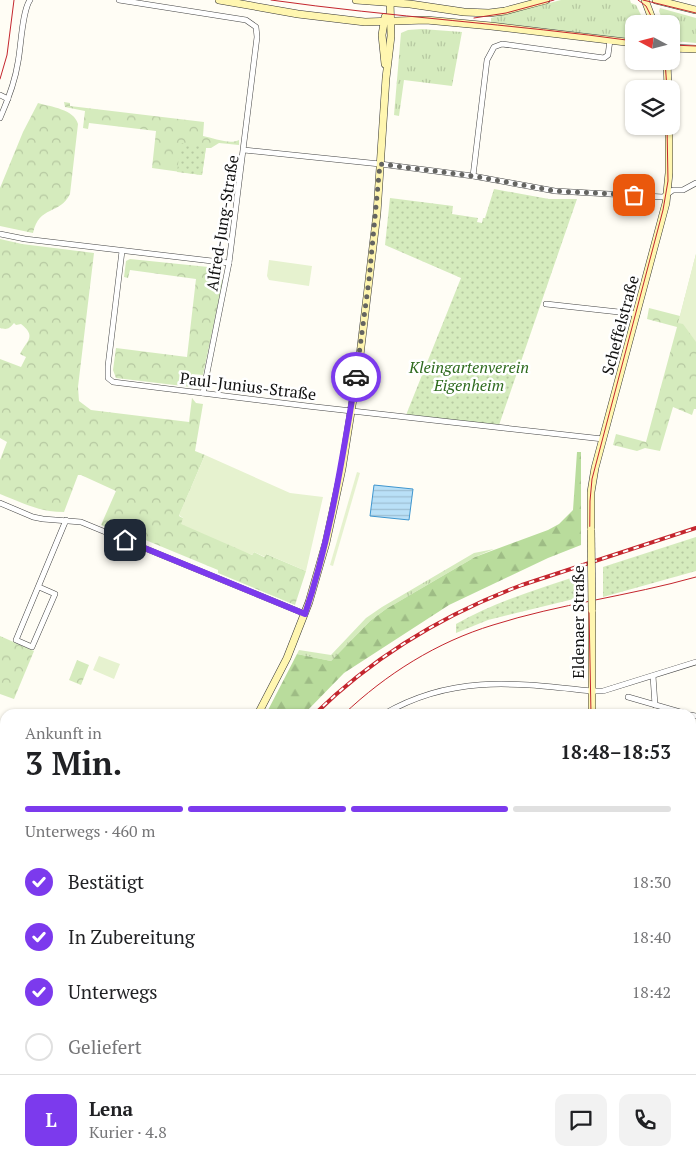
<!DOCTYPE html>
<html lang="de">
<meta charset="utf-8">
<style>
body{margin:0;font-family:"PT Serif",serif;background:#f2f2f2;color:#202124;height:100vh;display:flex;flex-direction:column;font-size:19px;white-space:nowrap}
*{box-sizing:border-box;margin:0}
p{font-size:16px;color:#757577}
.icon{flex:none;width:28px;height:28px;fill:none;stroke:currentColor;stroke-width:2;stroke-linecap:round;stroke-linejoin:round}
.map{position:relative;flex:1;overflow:hidden}
.panel{position:absolute;left:0px;top:709px;width:696px;height:466px;display:flex;flex-direction:column;background:#fff;border-radius:15px 15px 0 0;box-shadow:0 1px 4px #0004}
.panel>*{flex:none}
.needle{width:32px;rotate:277deg}
.fabs{position:absolute;left:625px;top:15px;display:grid;gap:10px}
.fabs a{display:grid;place-items:center;width:55px;height:55px;border-radius:10px;background:#fff;box-shadow:0 1px 4px #0004;font-size:25px}
.pin{position:absolute;display:grid;place-items:center;width:42px;height:42px;color:#fff;margin:-21px;border-radius:10px;box-shadow:0 2px 8px #0006}
.courier{position:absolute;display:grid;place-items:center;width:50px;height:50px;margin:-25px;border:4px solid #7c3aed;border-radius:50%;background:#fff;color:#222;box-shadow:0 1px 6px #0007}
.summary em{font-style:normal;font-weight:800}
.summary div{display:flex;flex-direction:column-reverse}
.summary{display:flex;align-items:center;justify-content:space-between;height:85px;padding:0 25px}
h1{font-size:32px;font-weight:800;line-height:38px}
.bar{display:grid;grid-template-columns:repeat(4,1fr);gap:8px 5px;align-content:center;height:60px;padding:0 25px}
.bar i{height:6px;border-radius:4px;background:#e0e0e0}
.bar .current{background:#7c3aed}
.bar p{grid-column:span 4}
.line{display:flex;align-items:center;gap:12px;padding:0 25px;border-top:1px solid #e0e0e0}
.line div{flex:1}
.round{display:grid;place-items:center;flex:none;width:52px;height:52px;border-radius:10px;background:#f2f2f2}
ol{padding:0 25px;list-style:none}
li{display:flex;align-items:center;gap:15px;height:55px}
li p{margin-inline-start:auto}
li .icon{padding:5px;border-radius:50%;background:#7c3aed;color:#fff;stroke-width:4}
li:last-child{color:#757577}
li i{width:28px;height:28px;border:2px solid #e0e0e0;border-radius:50%}
.map>svg:first-child{display:block}
.grass{fill:url(#grass-tufts)}
.forest{fill:url(#forest-firs)}
.park{fill:url(#park-crowns)}
.garden{fill:url(#garden-dots)}
.pitch{fill:#e6f2cf}
.water{fill:url(#water-rules);stroke:#3f96cf}
.lines{fill:none;stroke-linecap:round;stroke-linejoin:round}
.street-casing{stroke:#444;stroke-width:6}
.secondary-casing{stroke:#333;stroke-width:8}
.street{stroke:#fff;stroke-width:5}
.secondary{stroke:#fff6b0;stroke-width:7}
.tram{stroke:#c4262e;stroke-width:1}
.rail-casing{stroke:#c4262e;stroke-width:4}
.rail{stroke:#fff;stroke-width:2;stroke-dasharray:5.5;stroke-linecap:butt}
.secondary-bridge-casing{stroke:#333;stroke-width:8;stroke-linecap:butt}
.secondary-bridge{stroke:#fff6b0;stroke-width:7}
.done{stroke:#646461;stroke-width:5;stroke-dasharray:0 9}
.route{stroke:#7c3aed;stroke-width:6}
.labels{text-anchor:middle;dominant-baseline:central;stroke-width:5;stroke-linejoin:round;paint-order:stroke}
.street-label{font-size:16px;fill:#111;stroke:#fff}
.park-label{font-size:16px;font-style:italic;fill:#2f6b1f;stroke:#fff}
</style>
<div class="map">
<svg width="696" height="1174" viewBox="0 0 696 1174">
<defs>
<pattern id="grass-tufts" width="24" height="20" patternUnits="userSpaceOnUse" patternTransform="scale(1.25)"><rect width="24" height="20" fill="#d5ebbd"/><path d="M3 7l-1-3M5 7V3M7 7l1-3M15 17l-1-3M17 17v-4M19 17l1-3" fill="none" stroke="#b6c8a1"/></pattern>
<pattern id="forest-firs" width="22" height="20" patternUnits="userSpaceOnUse" patternTransform="scale(1.25)"><rect width="22" height="20" fill="#b9dc9c"/><path d="M5 1l3.5 6h-7zM16 11l3.5 6h-7z" fill="#9ebc85"/></pattern>
<pattern id="park-crowns" width="20" height="18" patternUnits="userSpaceOnUse" patternTransform="scale(1.25)"><rect width="20" height="18" fill="#d5ebbd"/><path d="M2 6a3 3 0 1 1 6 0M12 15a3 3 0 1 1 6 0" fill="none" stroke="#b6c8a1"/></pattern>
<pattern id="garden-dots" width="8" height="8" patternUnits="userSpaceOnUse" patternTransform="scale(1.25)"><rect width="8" height="8" fill="#d5ebbd"/><path d="M2 2h.1M6 6h.1" fill="none" stroke="#b6c8a1" stroke-width="1.8" stroke-linecap="round"/></pattern>
<pattern id="water-rules" width="6" height="5" patternUnits="userSpaceOnUse" patternTransform="scale(1.25)"><rect width="6" height="5" fill="#b9e0f7"/><path d="M0 2.5h6" fill="none" stroke="#9ebfd3"/></pattern>
</defs>
<rect width="100%" height="100%" fill="#fffdf5"/>
<g class="grass">
<polygon points="561,0 630,0 631,3 636,5 644,21 637,18 636,23 645,24 634,24 634,39 491,22 491,18"/>
<polygon points="660,8 696,18 696,43 674,41 671,38 671,24 664,24 659,11"/>
<polygon points="422,29 462,32 452,86 404,80 399,116 394,115 401,33 408,30"/>
<polygon points="494,549 475,557 386,609 370,621 331,661 297,654 299,650 331,655 366,618 382,607 474,553"/>
</g>
<polygon class="forest" points="577,452 581,452 581,545 548,558 449,605 344,673 304,714 266,714 297,654 331,661 370,621 386,609 475,557 548,530 559,524 573,510"/>
<g class="park">
<path d="M64,102L70,103V106L204,122L203,136C214,138 230,145 239,140V145L219,143L211,148H206L202,175L152,168L156,131L89,123L88,129L83,128L85,111L65,107Z"/>
<path d="M38,103C51,107 74,109 78,124L70,194C60,215 39,205 33,233L0,226V188L23,132Z"/>
<path d="M0,239L22,244L94,253L78,387L79,401L91,410L189,422L192,398L196,403L203,404L195,451L205,455L179,516L252,555L254,552L264,557L266,554L306,571L295,605L218,573V570L114,527L113,530L101,525L116,491L81,475H78L64,512C39,512 23,503 0,494V460L7,442L0,438V359L21,367L26,357L20,354C25,342 38,337 21,324L16,325L14,323C9,329 7,330 0,328Z"/>
<polygon points="696,254 696,409 694,409 692,415 673,407 660,451 645,448 637,451 613,445 616,434 646,442 677,327 647,319 649,308 680,316"/>
<polygon points="130,259 218,268 217,279 223,280 203,375 192,374 191,387 116,378 113,370 116,348 187,357 196,279 130,270 128,278 124,277 126,261"/>
<polygon points="0,636 34,651 14,699 0,694"/>
<polygon points="77,660 89,665 81,685 69,680"/>
<polygon points="242,1170 401,1170 411,1174 240,1174"/>
</g>
<g class="garden">
<polygon points="181,143 206,146 202,175 177,172"/>
<polygon points="494,189 549,199 577,199 499,425 406,415 461,278 385,245 390,198 453,206 452,214 478,218 477,222 482,223 483,218 485,218"/>
<polygon points="696,537 696,571 603,597 603,567"/>
<path d="M583,574L582,597L488,620L456,633V624C495,601 540,589 583,574Z"/>
</g>
<g class="pitch">
<polygon points="696,254 696,342 683,324 678,323"/>
<polygon points="269,260 312,266 309,286 269,280 267,276"/>
<polygon points="205,455 290,493 323,497 306,571 266,554 265,557 254,552 252,555 181,524 183,518 179,515"/>
<polygon points="357,472 360,473 333,566 330,565"/>
<polygon points="99,656 120,664 114,679 93,670"/>
</g>
<polygon class="water" points="374,485 413,489 409,520 370,516"/>
<g class="lines">
<g class="street-casing">
<g id="street">
<polyline points="119,0 246,20 256,27 257,37 229,263 203,393"/>
<polyline points="0,95 8,99"/>
<path d="M0,118C8,100 15,82 18,62C21,47 22,11 30,0"/>
<polyline points="244,150 380,164 473,176 555,191 663,197 673,190 683,190 696,183"/>
<polyline points="473,176 487,60 494,47 502,44 604,58 608,55 610,40"/>
<polyline points="0,234 25,239 229,263"/>
<polyline points="122,251 108,366 108,378 113,382 307,406 603,439"/>
<polyline points="546,304 637,314"/>
<polyline points="0,503 33,517 43,519 81,522 305,614"/>
<polyline points="39,587 55,594 32,647 16,640 66,520"/>
<polyline points="653,676 655,705"/>
<polyline points="628,697 687,714"/>
<path d="M384,714C453,674 516,683 591,691H603L696,662"/>
<polyline points="691,715 696,716"/>
<polyline points="0,740 5,743"/>
<polyline points="0,892 5,894"/>
<polyline points="691,904 696,905"/>
<polyline points="691,927 696,916"/>
<polyline points="0,957 5,947"/>
<polyline points="0,1097 5,1099"/>
<polyline points="106,1174 109,1170"/>
<polyline points="232,1174 234,1170"/>
</g>
</g>
<g class="secondary-casing">
<g id="secondary">
<polyline points="219,0 298,14 365,22 426,20 491,26 634,43"/>
<polyline points="356,0 410,4 464,12 489,13 505,11 546,0"/>
<polyline points="645,0 654,24"/>
<polyline points="656,0 696,10"/>
<polyline points="385,17 382,35 385,64"/>
<polyline points="671,48 696,49"/>
<polyline points="667,61 668,89"/>
<polyline points="591,530 591,492 595,468 666,203 669,173 669,126"/>
<polyline points="592,610 592,714"/>
<polyline points="258,714 287,658 309,602 326,543 342,469 360,355 377,213 386,78 391,36 390,0"/>
<polyline points="636,1170 645,1174"/>
<polyline points="25,1174 27,1170"/>
<polyline points="582,1174 584,1170"/>
</g>
</g>
<use href="#street" class="street"/>
<use href="#secondary" class="secondary"/>
<g class="tram">
<path d="M271,0C391,17 513,24 634,41"/>
<polyline points="638,0 646,6 655,24"/>
<polyline points="643,0 696,13"/>
<polyline points="474,18 506,13 554,0"/>
<polyline points="671,45 696,46"/>
<polyline points="665,61 667,89"/>
<polyline points="0,79 7,55 14,0"/>
<path d="M344,714C386,674 437,642 493,625C559,604 629,596 696,577"/>
<polyline points="591,714 589,610 590,501 592,479 663,210 668,181 667,126"/>
<polyline points="54,1174 57,1170"/>
<polyline points="580,1174 582,1170"/>
</g>
<g class="rail-casing">
<g id="rail">
<path d="M315,714C374,656 445,614 522,585L696,528"/>
<polyline points="78,1174 80,1170"/>
</g>
</g>
<use href="#rail" class="rail"/>
<g class="secondary-bridge-casing">
<polyline id="secondary-bridge" points="591,530 592,610"/>
</g>
<use href="#secondary-bridge" class="secondary-bridge"/>
</g>
<g class="lines">
<polyline class="done" points="356,377 369,280 380,164 473,176 555,191 634,195"/>
<path class="route" d="M125,540L305,614C331,537 342,457 356,377"/>
</g>
<g class="labels">
<g class="street-label">
<text transform="translate(222 223) rotate(-81)">Alfred-Jung-Straße</text>
<text transform="translate(620 325) rotate(-75)">Scheffelstraße</text>
<text transform="translate(248 386) rotate(7)">Paul-Junius-Straße</text>
<text transform="translate(578 622) rotate(-90)">Eldenaer Straße</text>
</g>
<g class="park-label">
<text x="469" y="367">Kleingartenverein<tspan x="469" dy="18">Eigenheim</tspan></text>
</g>
</g>
</svg>
<div class="fabs">
<a><svg class="needle" viewBox="-14 -14 28 28"><path d="M0-13l5 13h-10z" fill="#e53935"/><path d="M0 13l5-13h-10z" fill="#757577"/></svg></a>
<a><svg class="icon" aria-label="layers" viewBox="0 0 24 24"><path d="M12 4l9 5-9 5-9-5zM3 14l9 5 9-5"/></svg></a>
</div>
<div class="pin" style="left:634px;top:195px;background:#ea580c"><svg class="icon" aria-label="bag" viewBox="0 0 24 24"><path d="M5 8h14l-1 12H6zM9 8a3 3 0 0 1 6 0"/></svg></div>
<div class="pin" style="left:125px;top:540px;background:#1f2937"><svg class="icon" aria-label="home" viewBox="0 0 24 24"><path d="M3 11l9-7 9 7M6 9v11h12V9"/></svg></div>
<div class="courier" style="left:356px;top:377px"><svg class="icon" aria-label="car" viewBox="0 0 24 24"><path d="M5 17H2v-5l4-1 3-4h7l3 4 3 1v5h-3M9 17h6M6 11h13"/><circle cx="7" cy="17" r="2"/><circle cx="17" cy="17" r="2"/></svg></div>
<section class="panel">
<div class="summary"><div><h1>3 Min.</h1><p>Ankunft in</p></div><em>18:48–18:53</em></div>
<div class="bar"><i class="current"></i><i class="current"></i><i class="current"></i><i></i><p>Unterwegs · 460 m</p></div>
<ol>
<li><svg class="icon" aria-label="check" viewBox="0 0 24 24"><path d="M5 12l5 5 9-10"/></svg>Bestätigt<p>18:30</p></li>
<li><svg class="icon" aria-label="check" viewBox="0 0 24 24"><path d="M5 12l5 5 9-10"/></svg>In Zubereitung<p>18:40</p></li>
<li><svg class="icon" aria-label="check" viewBox="0 0 24 24"><path d="M5 12l5 5 9-10"/></svg>Unterwegs<p>18:42</p></li>
<li><i></i>Geliefert</li>
</ol>
<div class="line" style="height:90px"><b class="round" style="background:#7c3aed;color:#fff">L</b><div><b>Lena</b><p>Kurier · 4.8</p></div><a class="round"><svg class="icon" aria-label="chat" viewBox="0 0 24 24"><path d="M4 5h16v11H9l-5 4z"/></svg></a><a class="round"><svg class="icon" aria-label="phone" viewBox="0 0 24 24"><path d="M5 4h4l2 5-3 2q2 4 5 5l2-3 5 2v4C11 20 4 13 5 4z"/></svg></a></div>
</section>
</div>
